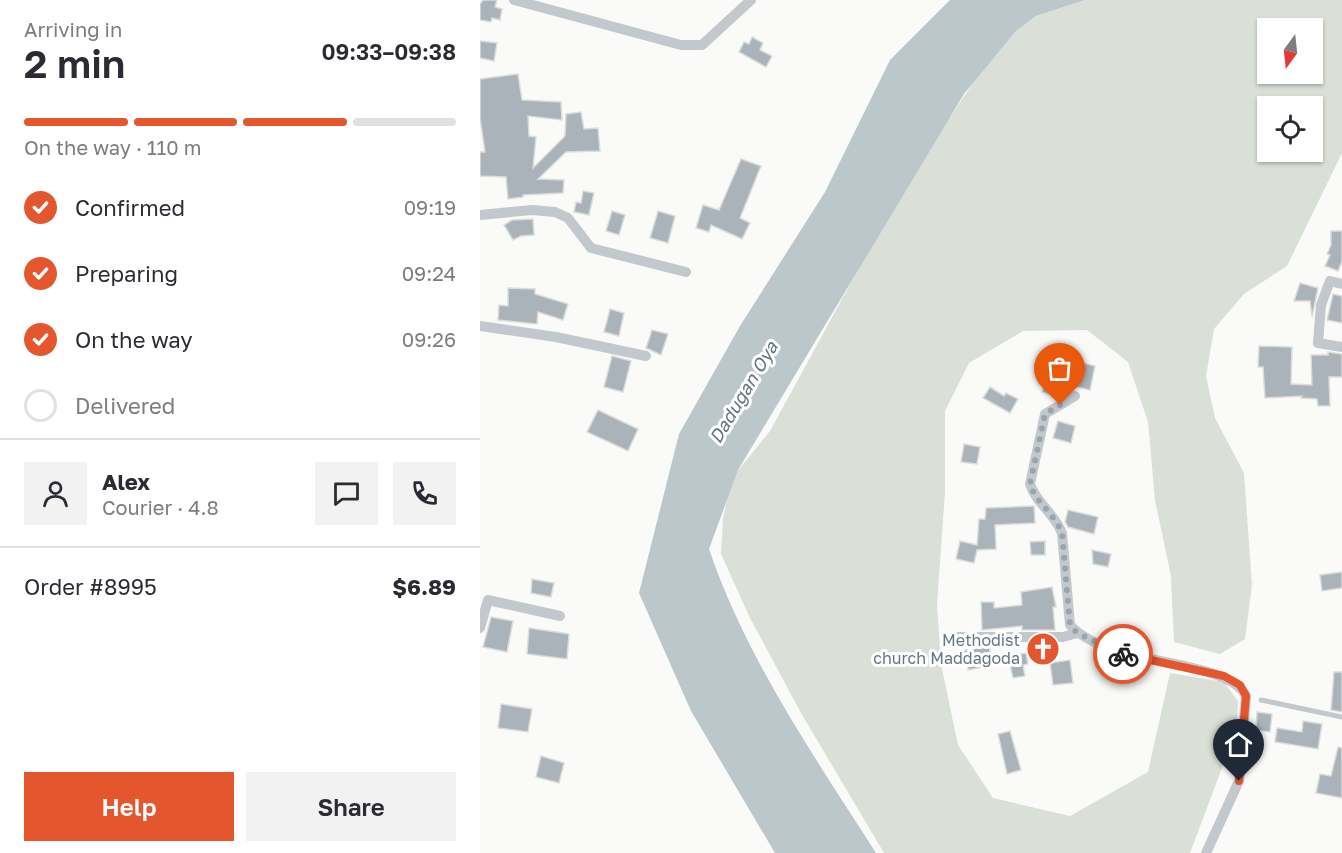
<!DOCTYPE html>
<meta charset="utf-8">
<style>
body{margin:0;font-family:"Golos Text",sans-serif;background:#f2f2f3;color:#2b2b33;height:100vh;display:flex;flex-direction:column;font-size:22px;white-space:nowrap}
*{box-sizing:border-box;margin:0}
p{font-size:20px;color:#7c7c81}
.icon{flex:none;width:33px;height:33px;fill:none;stroke:currentColor;stroke-width:2;stroke-linecap:round;stroke-linejoin:round}
.map{position:relative;flex:1;overflow:hidden}
.details{display:flex;flex-direction:column;background:#fff;width:480px}
.details>*{flex:none}
.needle{width:39px;rotate:195deg}
.fabs{position:absolute;left:777px;top:18px;display:grid;gap:12px}
.fabs a{display:grid;place-items:center;width:66px;height:66px;border-radius:0px;background:#fff;box-shadow:0 2px 4px #0004;font-size:30px}
.pin{position:absolute;display:grid;place-items:center;width:51px;height:51px;color:#fff;margin:-62px -26px;border-radius:50% 50% 50% 0;rotate:-45deg;box-shadow:0 0 6px #0007}
.pin .icon{rotate:45deg}
.courier{position:absolute;display:grid;place-items:center;width:60px;height:60px;margin:-30px;border:4px solid #e4572e;border-radius:50%;background:#fff;color:#222;box-shadow:0 2px 8px #0007}
.headline em{font-style:normal;font-weight:600}
.headline div{display:flex;flex-direction:column-reverse}
.headline{display:flex;align-items:center;justify-content:space-between;height:102px;padding:0 24px}
h1{font-size:39px;font-weight:600;line-height:45px}
.bar{display:grid;grid-template-columns:repeat(4,1fr);gap:9px 6px;align-content:center;height:72px;padding:0 24px}
.bar i{height:8px;border-radius:4px;background:#e1e1e2}
.bar .selected{background:#e4572e}
.bar p{grid-column:span 4}
.line{display:flex;align-items:center;gap:15px;padding:0 24px;border-top:2px solid #e1e1e2}
.line div{flex:1}
.round{display:grid;place-items:center;flex:none;width:63px;height:63px;border-radius:0px;background:#f2f2f3}
ol{padding:0 24px;list-style:none}
li{display:flex;align-items:center;gap:18px;height:66px}
li p{margin-inline-start:auto}
li .icon{padding:6px;border-radius:50%;background:#e4572e;color:#fff;stroke-width:4}
li:last-child{color:#7c7c81}
li i{width:33px;height:33px;border:3px solid #e1e1e2;border-radius:50%}
.button{display:flex;gap:12px;margin-top:auto;padding:12px 24px}
.button a{flex:1;height:69px;border-radius:0px;background:#e4572e;color:#fff;font-size:24px;font-weight:600;line-height:69px;text-align:center}
.button a+a{background:#f2f2f3;color:#2b2b33}
main{display:flex;flex:1;min-height:0}
.map>svg:first-child{display:block}
.green{fill:#dadfd7;fill-rule:evenodd}
.water{fill:#bbc7cb}
.building{fill:#aab3b9;stroke:#dcdcda;stroke-width:1.5}
.lines{fill:none;stroke-linecap:round;stroke-linejoin:round}
.service{stroke:#c3c8cc;stroke-width:5}
.minor{stroke:#c3c8cc;stroke-width:10}
.done{stroke:#99a4ac;stroke-width:6;stroke-dasharray:0 10.8}
.route{stroke:#e4572e;stroke-width:8}
.labels{text-anchor:middle;dominant-baseline:central;stroke-width:6;stroke-linejoin:round;paint-order:stroke}
.poi-label{font-size:16px;fill:#657683;stroke:#fff;text-anchor:end}
.water-label{font-size:18px;font-style:italic;fill:#60757c;stroke:#fff}
</style>
<main>
<section class="details">
<div class="headline"><div><h1>2 min</h1><p>Arriving in</p></div><em>09:33–09:38</em></div>
<div class="bar"><i class="selected"></i><i class="selected"></i><i class="selected"></i><i></i><p>On the way · 110 m</p></div>
<ol>
<li><svg class="icon" aria-label="check" viewBox="0 0 24 24"><path d="M5 12l5 5 9-10"/></svg>Confirmed<p>09:19</p></li>
<li><svg class="icon" aria-label="check" viewBox="0 0 24 24"><path d="M5 12l5 5 9-10"/></svg>Preparing<p>09:24</p></li>
<li><svg class="icon" aria-label="check" viewBox="0 0 24 24"><path d="M5 12l5 5 9-10"/></svg>On the way<p>09:26</p></li>
<li><i></i>Delivered</li>
</ol>
<div class="line" style="height:108px"><a class="round"><svg class="icon" aria-label="person" viewBox="0 0 24 24"><circle cx="12" cy="8" r="4"/><path d="M4 21q1-7 8-7t8 7"/></svg></a><div><b>Alex</b><p>Courier · 4.8</p></div><a class="round"><svg class="icon" aria-label="chat" viewBox="0 0 24 24"><path d="M4 5h16v11H9l-5 4z"/></svg></a><a class="round"><svg class="icon" aria-label="phone" viewBox="0 0 24 24"><path d="M5 4h4l2 5-3 2q2 4 5 5l2-3 5 2v4C11 20 4 13 5 4z"/></svg></a></div>
<div class="line" style="height:78px"><div>Order #8995</div><b>$6.89</b></div>
<div class="button"><a>Help</a><a>Share</a></div>
</section>
<div class="map">
<svg width="862" height="853" viewBox="0 0 862 853">
<rect width="100%" height="100%" fill="#fafaf8"/>
<path class="green" d="M605,0H862V153L807,266L764,294L734,329L726,376L735,418L764,473L772,585L765,639L740,654L694,642L691,576L675,500L668,422L648,362L607,330L543,331L489,363L465,411V492L457,604L461,664L478,745L513,798L590,816L668,772L690,673L744,682L758,701L757,728L710,853H404L321,713L270,618L241,554L243,519L251,479L290,431L386,255L457,137L501,71L535,32L556,16ZM788,28H832V74H788ZM788,106H832V152H788Z"/>
<path class="water" d="M470,0H605L556,16L535,32L484,94L258,470L229,549C266,658 334,756 396,853H295L211,711L159,593L199,434L260,326L345,192L410,60Z"/>
<g class="building">
<polygon points="3,0 17,0 15,7 22,9 20,20 12,18 11,22 0,20 0,4"/>
<polygon points="272,37 283,43 280,50 292,56 286,67 259,52 264,42 269,44"/>
<polygon points="0,41 17,43 14,61 0,58"/>
<polygon points="38,74 42,100 81,102 82,120 48,116 49,136 56,137 53,168 85,136 86,114 101,112 104,129 118,128 120,151 86,152 58,179 84,180 83,193 43,195 43,197 28,199 26,177 0,176 0,152 5,152 0,118 0,79"/>
<polygon points="261,159 281,166 260,218 270,223 262,239 231,225 229,232 216,228 223,205 239,210"/>
<polygon points="103,191 114,193 109,215 94,212 96,202 101,203"/>
<polygon points="132,211 145,215 139,235 126,231"/>
<polygon points="178,211 195,216 188,243 170,238"/>
<polygon points="53,219 54,235 41,236 33,240 24,225 32,220"/>
<polygon points="851,231 862,231 862,261 858,271 845,266 850,255 847,254 851,245"/>
<polygon points="820,283 838,288 832,317 830,301 814,301"/>
<polygon points="28,288 55,289 55,294 88,304 83,320 58,312 57,324 18,320 19,305 28,306"/>
<polygon points="853,294 862,296 862,323 847,320"/>
<polygon points="130,309 144,313 139,336 124,332"/>
<polygon points="172,330 188,334 181,355 166,348"/>
<polygon points="779,346 812,347 811,384 832,385 831,355 848,355 848,352 862,354 862,377 849,377 850,406 838,406 837,399 821,398 822,396 785,398 783,367 778,367"/>
<polygon points="132,356 151,361 143,392 124,387"/>
<polygon points="595,361 615,366 610,390 584,384 578,397 562,392 568,367 594,367"/>
<polygon points="510,387 524,396 526,393 538,399 530,413 503,398"/>
<polygon points="118,410 158,429 148,451 107,432"/>
<polygon points="578,421 595,426 591,443 573,438"/>
<polygon points="484,444 500,447 497,464 481,462"/>
<polygon points="554,506 555,523 515,525 516,549 497,550 494,563 476,559 480,541 497,545 499,519 505,519 506,508"/>
<polygon points="588,510 618,517 614,534 588,527 585,522"/>
<polygon points="565,541 565,555 551,555 550,542"/>
<polygon points="612,550 631,554 628,567 613,564"/>
<polygon points="862,572 862,588 842,591 840,575"/>
<polygon points="52,579 74,583 71,597 51,593"/>
<polygon points="572,587 576,607 573,607 575,630 542,630 542,626 502,630 501,602 514,602 514,608 542,605 541,592"/>
<polygon points="11,617 33,621 27,652 3,647"/>
<polygon points="49,628 89,634 87,659 47,654"/>
<rect x="555" y="645" width="16" height="15"/>
<polygon points="509,646 513,665 488,670 488,660 481,661 480,651"/>
<polygon points="546,653 548,664 543,665 545,676 533,678 528,656"/>
<polygon points="590,660 593,683 573,685 570,663"/>
<polygon points="854,672 862,672 862,712 851,710"/>
<polygon points="21,704 52,709 48,732 18,728"/>
<polygon points="777,712 792,714 790,732 776,730"/>
<polygon points="823,721 842,724 838,749 795,742 797,728 822,732"/>
<polygon points="530,731 541,770 527,774 518,734"/>
<polygon points="858,747 862,748 862,798 836,793 840,774 851,776"/>
<polygon points="61,756 84,763 79,783 56,777"/>
</g>
<g class="lines">
<polyline class="service" points="781,700 862,717"/>
<g class="minor">
<polyline points="34,0 201,45 222,45 271,0"/>
<polyline points="0,215 52,210 75,212 88,218 111,248 206,272"/>
<polyline points="862,284 850,281 841,305 838,343 862,347"/>
<polyline points="0,326 76,337 166,356"/>
<path d="M595,396L565,414L550,484C556,503 575,514 582,533L590,625C629,668 746,657 766,696L759,781L726,853"/>
<polyline points="0,628 8,600 80,616"/>
<polyline points="478,637 583,637 597,633"/>
</g>
</g>
<g class="lines">
<path class="done" d="M580,405L565,414L550,484C556,503 575,514 582,533L590,625L597,633L643,654"/>
<polyline class="route" points="643,654 744,676 760,685 766,696 759,781"/>
</g>
<defs>
<g id="church-disc" transform="scale(1.725)"><circle r="9.5" fill="#e4572e" stroke="#fff"/><path d="M-1.2-6h2.4v3.5h3.3v2.4h-3.3V6h-2.4V-.1h-3.3v-2.4h3.3Z" fill="#fff"/></g>
</defs>
<g fill-rule="evenodd">
<use href="#church-disc" x="563" y="649"/>
</g>
<g class="labels">
<g class="poi-label">
<text x="540" y="640">Methodist<tspan x="540" dy="18">church Maddagoda</tspan></text>
</g>
<g class="water-label">
<text transform="translate(263 392) rotate(-59)">Dadugan Oya</text>
</g>
</g>
</svg>
<div class="fabs">
<a><svg class="needle" viewBox="-14 -14 28 28"><path d="M0-13l5 13h-10z" fill="#e53935"/><path d="M0 13l5-13h-10z" fill="#7c7c81"/></svg></a>
<a><svg class="icon" aria-label="locate" viewBox="0 0 24 24"><circle cx="12" cy="12" r="6"/><path d="M12 2v4M12 18v4M2 12h4M18 12h4"/></svg></a>
</div>
<div class="pin" style="left:580px;top:405px;background:#ea580c"><svg class="icon" aria-label="bag" viewBox="0 0 24 24"><path d="M5 8h14l-1 12H6zM9 8a3 3 0 0 1 6 0"/></svg></div>
<div class="pin" style="left:759px;top:781px;background:#1f2937"><svg class="icon" aria-label="home" viewBox="0 0 24 24"><path d="M3 11l9-7 9 7M6 9v11h12V9"/></svg></div>
<div class="courier" style="left:643px;top:654px"><svg class="icon" aria-label="bike" viewBox="0 0 24 24"><circle cx="6" cy="16" r="4"/><circle cx="18" cy="16" r="4"/><path d="M6 16l4-8h5l3 8M10 8l3 8H6M13 5h3"/></svg></div>
</div>
</main>
